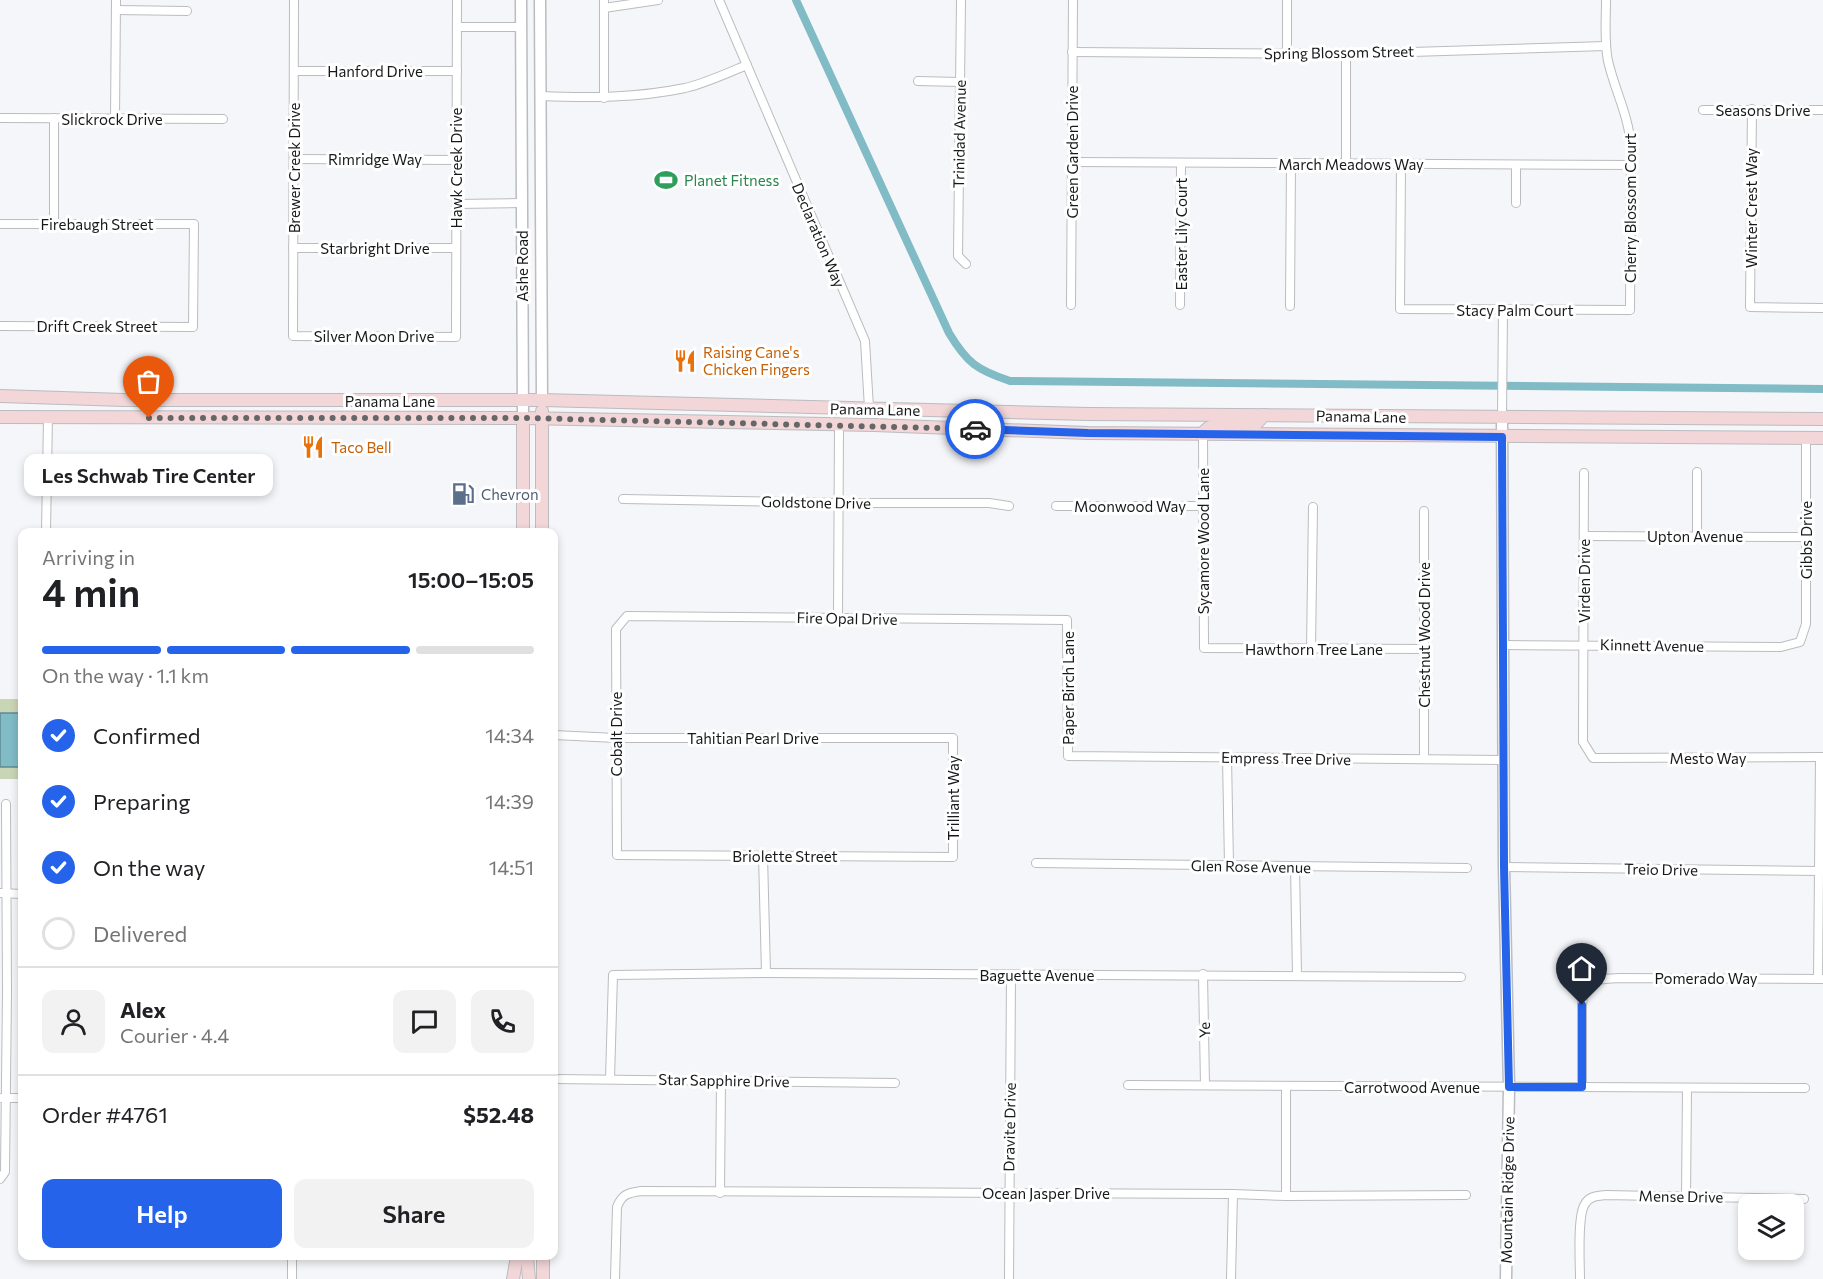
<!DOCTYPE html>
<meta charset="utf-8">
<style>
body{margin:0;font-family:Commissioner,sans-serif;background:#f2f2f2;color:#202124;height:100vh;display:flex;flex-direction:column;font-size:22px;white-space:nowrap}
*{box-sizing:border-box;margin:0}
p{font-size:20px;color:#757577}
.icon{flex:none;width:33px;height:33px;fill:none;stroke:currentColor;stroke-width:2;stroke-linecap:round;stroke-linejoin:round}
.map{position:relative;flex:1;overflow:hidden}
.side{position:absolute;left:18px;top:528px;width:540px;height:732px;display:flex;flex-direction:column;background:#fff;border-radius:12px;box-shadow:0 3px 9px #0003}
.side>*{flex:none}
.controls{position:absolute;left:1738px;top:1194px;display:grid;gap:12px}
.controls a{display:grid;place-items:center;width:66px;height:66px;border-radius:12px;background:#fff;box-shadow:0 3px 9px #0003;font-size:30px}
.pin{position:absolute;display:grid;place-items:center;width:51px;height:51px;color:#fff;margin:-62px -26px;border-radius:50% 50% 50% 0;rotate:-45deg;box-shadow:0 0 6px #0007}
.pin .icon{rotate:45deg}
.courier{position:absolute;display:grid;place-items:center;width:60px;height:60px;margin:-30px;border:4px solid #2563eb;border-radius:50%;background:#fff;color:#222;box-shadow:0 2px 8px #0007}
.bubble{position:absolute;height:42px;border-radius:12px;background:#fff;box-shadow:0 3px 9px #0003;font-size:20px;font-weight:600;line-height:42px;text-align:center}
.headline em{font-style:normal;font-weight:600}
.headline div{display:flex;flex-direction:column-reverse}
.headline{display:flex;align-items:center;justify-content:space-between;height:102px;padding:0 24px}
h1{font-size:39px;font-weight:600;line-height:45px}
.bar{display:grid;grid-template-columns:repeat(4,1fr);gap:9px 6px;align-content:center;height:72px;padding:0 24px}
.bar i{height:8px;border-radius:4px;background:#e0e0e0}
.bar .selected{background:#2563eb}
.bar p{grid-column:span 4}
.line{display:flex;align-items:center;gap:15px;padding:0 24px;border-top:2px solid #e0e0e0}
.line div{flex:1}
.round{display:grid;place-items:center;flex:none;width:63px;height:63px;border-radius:12px;background:#f2f2f2}
ol{padding:0 24px;list-style:none}
li{display:flex;align-items:center;gap:18px;height:66px}
li p{margin-inline-start:auto}
li .icon{padding:6px;border-radius:50%;background:#2563eb;color:#fff;stroke-width:4}
li:last-child{color:#757577}
li i{width:33px;height:33px;border:3px solid #e0e0e0;border-radius:50%}
.primary-button{display:flex;gap:12px;margin-top:auto;padding:12px 24px}
.primary-button a{flex:1;height:69px;border-radius:12px;background:#2563eb;color:#fff;font-size:24px;font-weight:600;line-height:69px;text-align:center}
.primary-button a+a{background:#f2f2f2;color:#202124}
.map>svg:first-child{display:block}
.green{fill:#c9d6b5}
.water{fill:#80bbc6;stroke:#608a92;stroke-width:1.5}
.lines{fill:none;stroke-linecap:round;stroke-linejoin:round}
.canal{stroke:#80bbc6;stroke-width:8}
.minor-casing{stroke:#bbbcbf;stroke-width:10}
.tertiary-casing{stroke:#bbbcbf;stroke-width:13}
.secondary-casing{stroke:#bbbcbf;stroke-width:14}
.minor{stroke:#fff;stroke-width:8}
.tertiary{stroke:#fff;stroke-width:10}
.secondary{stroke:#f2d6d8;stroke-width:12}
.done{stroke:#656667;stroke-width:6;stroke-dasharray:0 10.8}
.route{stroke:#2563eb;stroke-width:8}
.labels{text-anchor:middle;dominant-baseline:central;stroke-width:6;stroke-linejoin:round;paint-order:stroke}
.street-label{font-size:15px;fill:#171819;stroke:#fff}
.leisure-label{font-size:15px;fill:#27864d;stroke:#fff;text-anchor:start}
.food-label{font-size:15px;fill:#c56008;stroke:#fff;text-anchor:start}
.service-label{font-size:15px;fill:#4e5e75;stroke:#fff;text-anchor:start}
</style>
<div class="map">
<svg width="1823" height="1279" viewBox="0 0 1823 1279">
<rect width="100%" height="100%" fill="#f5f6f9"/>
<rect class="green" x="0" y="699" width="22" height="80"/>
<rect class="water" x="0" y="713" width="22" height="54"/>
<g class="lines">
<path class="canal" d="M796,0L949,333C967,363 977,370 1010,381L1823,389"/>
<g class="minor-casing">
<g id="minor">
<polyline points="294,0 293,336 456,337 457,0"/>
<polyline points="604,0 604,98"/>
<polyline points="719,0 865,341 869,408"/>
<polyline points="961,0 958,256 966,264"/>
<polyline points="604,8 658,0"/>
<polyline points="116,10 187,11"/>
<polyline points="457,27 521,27"/>
<polyline points="1072,52 1346,54 1606,46"/>
<polyline points="1287,54 1287,0"/>
<polyline points="294,71 457,71"/>
<polyline points="918,81 960,82"/>
<path d="M541,96C589,98 637,98 685,88C706,83 727,73 747,65"/>
<polyline points="1752,109 1750,307 1823,308"/>
<polyline points="1703,110 1823,110"/>
<polyline points="0,118 223,119"/>
<polyline points="54,118 54,224"/>
<polyline points="115,119 116,0"/>
<polyline points="294,159 456,160"/>
<polyline points="1072,162 1631,165"/>
<polyline points="1346,164 1346,54"/>
<path d="M1401,164L1400,309L1630,310L1631,147C1629,116 1615,91 1608,61C1604,42 1606,20 1606,0"/>
<polyline points="1516,203 1516,165"/>
<polyline points="456,204 521,203"/>
<polyline points="0,224 194,224 193,327 0,326"/>
<polyline points="293,248 456,248"/>
<polyline points="1071,305 1073,0"/>
<polyline points="1180,305 1181,163"/>
<polyline points="1290,306 1291,163"/>
<polyline points="1502,417 1503,310"/>
<polyline points="1203,434 1204,648 1424,649"/>
<polyline points="1697,472 1697,536"/>
<polyline points="1584,473 1583,742 1593,758 1823,757"/>
<polyline points="623,499 839,503 989,503 1009,506"/>
<polyline points="1056,506 1203,506"/>
<polyline points="1424,511 1424,759"/>
<polyline points="46,532 48,417"/>
<polyline points="1584,536 1805,537"/>
<polyline points="838,618 839,425"/>
<polyline points="1504,645 1781,647 1800,642 1806,624 1806,438"/>
<polyline points="1311,649 1313,507"/>
<polyline points="554,735 616,738 953,738 953,857 617,855 616,629 627,616 1067,620 1068,756 1504,760"/>
<polyline points="1227,757 1229,865"/>
<polyline points="763,856 766,973"/>
<polyline points="1036,863 1467,868"/>
<polyline points="1295,866 1297,975"/>
<polyline points="1504,867 1819,871 1820,757"/>
<polyline points="0,893 22,894"/>
<polyline points="1203,974 1205,1085"/>
<polyline points="1818,979 1819,871"/>
<polyline points="554,1079 895,1083"/>
<polyline points="610,1079 613,975 766,973 1461,977"/>
<polyline points="1128,1085 1805,1088"/>
<polyline points="1286,1086 1286,1196"/>
<path d="M1582,1087V1005C1584,978 1595,979 1619,978L1823,979"/>
<polyline points="2,1098 22,1098"/>
<polyline points="0,1179 5,1172 7,992 6,804"/>
<polyline points="720,1193 721,1080"/>
<polyline points="1686,1196 1687,1088"/>
<polyline points="292,1256 292,1279"/>
<path d="M615,1279L617,1207C622,1194 628,1193 641,1191L1233,1194L1286,1196L1466,1195"/>
<polyline points="1009,1279 1011,975"/>
<polyline points="1231,1279 1233,1194"/>
<path d="M1580,1279C1580,1263 1577,1215 1585,1204C1589,1196 1598,1196 1606,1195L1804,1199"/>
</g>
</g>
<g class="tertiary-casing">
<g id="tertiary">
<polyline points="521,0 523,418"/>
<polyline points="540,0 542,400"/>
<polyline points="1502,417 1504,867 1509,1087 1506,1279"/>
</g>
</g>
<g class="secondary-casing">
<g id="secondary">
<polyline points="0,396 124,400 542,400 1089,414 1823,419"/>
<polyline points="0,417 523,418 874,425 1088,433 1823,438"/>
<path d="M1203,434C1209,419 1243,424 1257,423L1264,415"/>
<polyline points="523,532 523,418"/>
<polyline points="542,532 542,411"/>
<polyline points="527,1256 529,1279"/>
<polyline points="543,1256 543,1279"/>
<polyline points="513,1279 517,1256"/>
</g>
</g>
<use href="#minor" class="minor"/>
<use href="#tertiary" class="tertiary"/>
<use href="#secondary" class="secondary"/>
</g>
<g class="lines">
<polyline class="done" points="149,418 524,418 975,429"/>
<polyline class="route" points="975,429 1088,433 1502,437 1504,867 1509,1087 1582,1087 1582,1005"/>
</g>
<defs>
<g id="stadium-bare" transform="scale(1.8)"><path d="M0-5a6.5 5 0 1 0 0 10a6.5 5 0 1 0 0-10ZM-3.5-1.8h7v3.6h-7Z" fill="#2e9e5b" stroke="#fff" stroke-width="2.5" paint-order="stroke"/></g>
<g id="restaurant-bare" transform="scale(1.8)"><path d="M-5-6h1v4h1v-4h1v4h1v-4h1v5L-1.5 .5V6h-2V.5L-5-1ZM5-6V6H3V1.5H1.5Q1.5-4 5-6Z" fill="#e8710a" stroke="#fff" stroke-width="2.5" paint-order="stroke"/></g>
<g id="fuel-bare" transform="scale(1.8)"><path d="M-5.5-6h7V0h2V4h1.3V-2.5L3-4.5l.8-.8L6-3V5H2.5V1h-1V6h-7ZM-4.2-4.7v3.2H.2V-4.7Z" fill="#5c6f8a" stroke="#fff" stroke-width="2.5" paint-order="stroke"/></g>
</defs>
<g fill-rule="evenodd">
<use href="#stadium-bare" x="666" y="180"/>
<use href="#restaurant-bare" x="685" y="361"/>
<use href="#restaurant-bare" x="313" y="447"/>
<use href="#fuel-bare" x="463" y="494"/>
</g>
<g class="labels">
<g class="street-label">
<text transform="translate(1339 52) rotate(-1)">Spring Blossom Street</text>
<text x="375" y="71">Hanford Drive</text>
<text x="1763" y="110">Seasons Drive</text>
<text x="112" y="119">Slickrock Drive</text>
<text transform="translate(959 134) rotate(-89)">Trinidad Avenue</text>
<text transform="translate(1072 152) rotate(-90)">Green Garden Drive</text>
<text x="375" y="159">Rimridge Way</text>
<text x="1351" y="164">March Meadows Way</text>
<text transform="translate(294 168) rotate(-90)">Brewer Creek Drive</text>
<text transform="translate(456 168) rotate(-90)">Hawk Creek Drive</text>
<text transform="translate(1630 208) rotate(-90)">Cherry Blossom Court</text>
<text transform="translate(1751 208) rotate(-90)">Winter Crest Way</text>
<text x="97" y="224">Firebaugh Street</text>
<text transform="translate(1181 234) rotate(-90)">Easter Lily Court</text>
<text transform="translate(819 235) rotate(67)">Declaration Way</text>
<text x="375" y="248">Starbright Drive</text>
<text transform="translate(522 266) rotate(-90)">Ashe Road</text>
<text x="1515" y="310">Stacy Palm Court</text>
<text x="97" y="326">Drift Creek Street</text>
<text x="374" y="336">Silver Moon Drive</text>
<text x="390" y="401">Panama Lane</text>
<text transform="translate(875 409) rotate(1)">Panama Lane</text>
<text transform="translate(1361 416) rotate(1)">Panama Lane</text>
<text transform="translate(816 502) rotate(1)">Goldstone Drive</text>
<text x="1130" y="506">Moonwood Way</text>
<text x="1695" y="536">Upton Avenue</text>
<text transform="translate(1806 540) rotate(-90)">Gibbs Drive</text>
<text transform="translate(1203 541) rotate(-90)">Sycamore Wood Lane</text>
<text transform="translate(1584 581) rotate(-90)">Virden Drive</text>
<text transform="translate(847 618) rotate(1)">Fire Opal Drive</text>
<text transform="translate(1424 635) rotate(-90)">Chestnut Wood Drive</text>
<text transform="translate(1652 645) rotate(1)">Kinnett Avenue</text>
<text x="1314" y="649">Hawthorn Tree Lane</text>
<text transform="translate(1068 688) rotate(-90)">Paper Birch Lane</text>
<text transform="translate(616 734) rotate(-90)">Cobalt Drive</text>
<text x="753" y="738">Tahitian Pearl Drive</text>
<text transform="translate(1286 758) rotate(1)">Empress Tree Drive</text>
<text x="1708" y="758">Mesto Way</text>
<text transform="translate(953 798) rotate(-90)">Trilliant Way</text>
<text x="785" y="856">Briolette Street</text>
<text transform="translate(1251 866) rotate(1)">Glen Rose Avenue</text>
<text transform="translate(1661 869) rotate(1)">Treio Drive</text>
<text x="1037" y="975">Baguette Avenue</text>
<text x="1706" y="978">Pomerado Way</text>
<text transform="translate(1204 1030) rotate(-91)">Ye</text>
<text transform="translate(724 1080) rotate(1)">Star Sapphire Drive</text>
<text x="1412" y="1087">Carrotwood Avenue</text>
<text transform="translate(1009 1127) rotate(-89)">Dravite Drive</text>
<text transform="translate(1507 1190) rotate(-89)">Mountain Ridge Drive</text>
<text x="1046" y="1193">Ocean Jasper Drive</text>
<text transform="translate(1681 1196) rotate(1)">Mense Drive</text>
</g>
<g class="leisure-label">
<text x="684" y="180">Planet Fitness</text>
</g>
<g class="food-label">
<text x="703" y="352">Raising Cane's<tspan x="703" dy="17">Chicken Fingers</tspan></text>
<text x="331" y="447">Taco Bell</text>
</g>
<g class="service-label">
<text x="481" y="494">Chevron</text>
</g>
</g>
</svg>
<div class="controls">
<a><svg class="icon" aria-label="layers" viewBox="0 0 24 24"><path d="M12 4l9 5-9 5-9-5zM3 14l9 5 9-5"/></svg></a>
</div>
<div class="pin" style="left:149px;top:418px;background:#ea580c"><svg class="icon" aria-label="bag" viewBox="0 0 24 24"><path d="M5 8h14l-1 12H6zM9 8a3 3 0 0 1 6 0"/></svg></div>
<div class="pin" style="left:1582px;top:1005px;background:#1f2937"><svg class="icon" aria-label="home" viewBox="0 0 24 24"><path d="M3 11l9-7 9 7M6 9v11h12V9"/></svg></div>
<div class="courier" style="left:975px;top:429px"><svg class="icon" aria-label="car" viewBox="0 0 24 24"><path d="M5 17H2v-5l4-1 3-4h7l3 4 3 1v5h-3M9 17h6M6 11h13"/><circle cx="7" cy="17" r="2"/><circle cx="17" cy="17" r="2"/></svg></div>
<div class="bubble" style="left:24px;top:454px;width:249px">Les Schwab Tire Center</div>
<section class="side">
<div class="headline"><div><h1>4 min</h1><p>Arriving in</p></div><em>15:00–15:05</em></div>
<div class="bar"><i class="selected"></i><i class="selected"></i><i class="selected"></i><i></i><p>On the way · 1.1 km</p></div>
<ol>
<li><svg class="icon" aria-label="check" viewBox="0 0 24 24"><path d="M5 12l5 5 9-10"/></svg>Confirmed<p>14:34</p></li>
<li><svg class="icon" aria-label="check" viewBox="0 0 24 24"><path d="M5 12l5 5 9-10"/></svg>Preparing<p>14:39</p></li>
<li><svg class="icon" aria-label="check" viewBox="0 0 24 24"><path d="M5 12l5 5 9-10"/></svg>On the way<p>14:51</p></li>
<li><i></i>Delivered</li>
</ol>
<div class="line" style="height:108px"><a class="round"><svg class="icon" aria-label="person" viewBox="0 0 24 24"><circle cx="12" cy="8" r="4"/><path d="M4 21q1-7 8-7t8 7"/></svg></a><div><b>Alex</b><p>Courier · 4.4</p></div><a class="round"><svg class="icon" aria-label="chat" viewBox="0 0 24 24"><path d="M4 5h16v11H9l-5 4z"/></svg></a><a class="round"><svg class="icon" aria-label="phone" viewBox="0 0 24 24"><path d="M5 4h4l2 5-3 2q2 4 5 5l2-3 5 2v4C11 20 4 13 5 4z"/></svg></a></div>
<div class="line" style="height:78px"><div>Order #4761</div><b>$52.48</b></div>
<div class="primary-button"><a>Help</a><a>Share</a></div>
</section>
</div>
